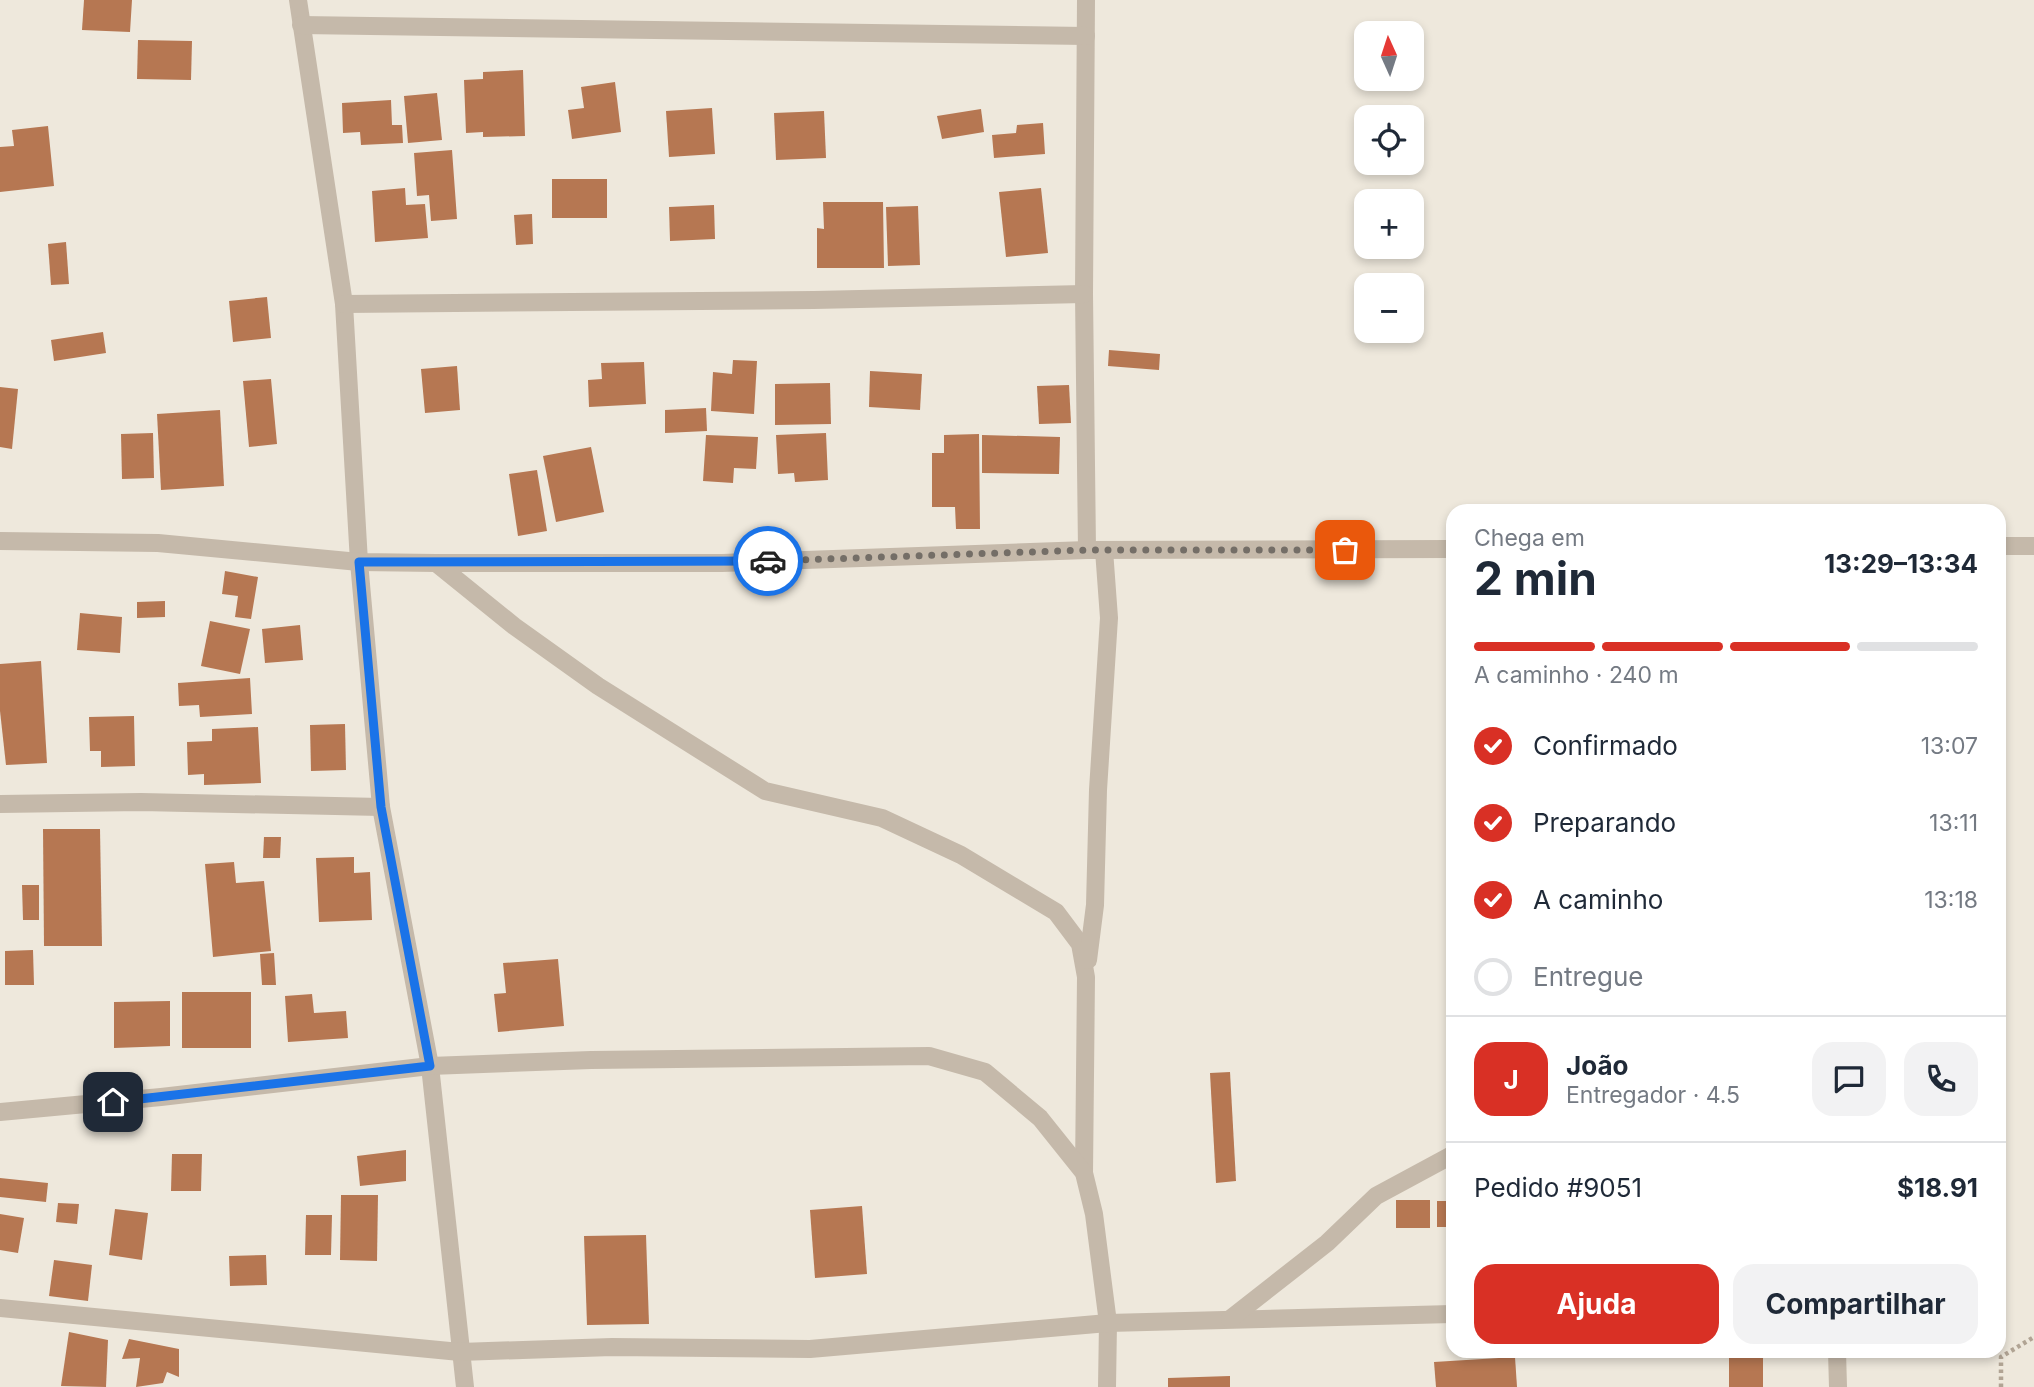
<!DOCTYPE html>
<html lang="pt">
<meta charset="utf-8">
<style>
body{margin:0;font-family:Inter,sans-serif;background:#f2f2f3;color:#1f2937;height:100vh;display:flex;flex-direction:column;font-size:26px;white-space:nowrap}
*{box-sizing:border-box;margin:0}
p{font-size:23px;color:#747a83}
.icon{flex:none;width:38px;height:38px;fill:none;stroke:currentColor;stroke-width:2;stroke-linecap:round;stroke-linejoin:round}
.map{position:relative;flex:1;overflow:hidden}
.drawer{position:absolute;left:1446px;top:504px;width:560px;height:854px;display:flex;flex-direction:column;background:#fff;border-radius:21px;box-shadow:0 4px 10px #0003}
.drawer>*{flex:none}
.needle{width:46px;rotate:357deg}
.fabs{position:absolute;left:1354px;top:21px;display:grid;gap:14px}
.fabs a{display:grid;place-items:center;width:70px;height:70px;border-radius:14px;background:#fff;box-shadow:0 4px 10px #0003;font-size:35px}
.pin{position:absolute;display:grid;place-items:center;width:60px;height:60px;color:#fff;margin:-30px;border-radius:14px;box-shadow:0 4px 10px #0006}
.courier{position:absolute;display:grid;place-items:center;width:70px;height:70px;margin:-35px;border:5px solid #1a73e8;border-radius:50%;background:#fff;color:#222;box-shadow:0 2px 9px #0007}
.summary em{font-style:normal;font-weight:700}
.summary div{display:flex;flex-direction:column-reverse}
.summary{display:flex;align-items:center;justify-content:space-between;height:119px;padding:0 28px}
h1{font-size:46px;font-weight:700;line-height:52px}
.bar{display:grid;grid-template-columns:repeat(4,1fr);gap:10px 7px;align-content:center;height:84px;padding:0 28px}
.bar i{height:9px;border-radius:5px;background:#e0e1e3}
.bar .active{background:#d93025}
.bar p{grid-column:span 4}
.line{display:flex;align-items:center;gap:18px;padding:0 28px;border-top:2px solid #e0e1e3}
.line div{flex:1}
.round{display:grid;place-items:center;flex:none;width:74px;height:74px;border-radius:21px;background:#f2f2f3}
ol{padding:0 28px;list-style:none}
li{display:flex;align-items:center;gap:21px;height:77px}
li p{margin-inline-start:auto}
li .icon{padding:7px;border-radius:50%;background:#d93025;color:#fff;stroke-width:4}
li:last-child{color:#747a83}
li i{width:38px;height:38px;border:4px solid #e0e1e3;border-radius:50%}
.primary-button{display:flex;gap:14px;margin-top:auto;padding:14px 28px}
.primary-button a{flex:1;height:80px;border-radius:21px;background:#d93025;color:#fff;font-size:28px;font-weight:700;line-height:80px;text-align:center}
.primary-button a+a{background:#f2f2f3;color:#1f2937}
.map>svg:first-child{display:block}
.building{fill:#b67752}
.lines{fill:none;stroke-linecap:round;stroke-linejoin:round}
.path{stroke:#b1a494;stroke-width:4.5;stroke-dasharray:3.5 3.5;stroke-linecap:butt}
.street{stroke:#c5b9aa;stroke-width:18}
.done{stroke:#746e67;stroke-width:7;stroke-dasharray:0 12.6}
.route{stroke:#1a73e8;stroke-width:9}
</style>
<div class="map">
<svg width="2034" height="1387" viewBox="0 0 2034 1387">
<rect width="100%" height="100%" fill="#eee8dc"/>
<g class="building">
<polygon points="84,0 132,0 130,32 82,30"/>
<polygon points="138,40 192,41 191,80 137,79"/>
<polygon points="523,70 525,136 483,137 483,132 466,133 464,80 483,79 483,72"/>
<polygon points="615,82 621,132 572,139 568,110 584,108 581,87"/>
<polygon points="437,93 442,140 408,143 404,96"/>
<polygon points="391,100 392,125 402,125 403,143 361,145 360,132 343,133 342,103"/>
<polygon points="712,108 715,154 669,157 666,111"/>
<polygon points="981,109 984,132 942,139 937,116"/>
<polygon points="824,111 826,158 776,160 774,113"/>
<polygon points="1043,123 1045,154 994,158 992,135 1016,133 1017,125"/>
<polygon points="48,126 54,186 0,192 0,147 14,146 12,130"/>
<polygon points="452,150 457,219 431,221 429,195 417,196 414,153"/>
<rect x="552" y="179" width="55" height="39"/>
<polygon points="405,188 406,205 425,204 428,238 375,242 372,191"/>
<polygon points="1041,188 1048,253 1006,257 999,192"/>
<polygon points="823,202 883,202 884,268 817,268 817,228 824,229"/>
<polygon points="714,205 715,239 670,241 669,207"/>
<polygon points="918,206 920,265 888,266 886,207"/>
<polygon points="532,214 533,244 516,245 514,215"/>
<polygon points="66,242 69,284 51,285 48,244"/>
<polygon points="267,297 271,338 233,342 229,301"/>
<polygon points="103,332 106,353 54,361 51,340"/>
<polygon points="1109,350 1160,354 1159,370 1108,366"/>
<polygon points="733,360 757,361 754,414 711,411 713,372 732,374"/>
<polygon points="644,362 646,404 589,407 588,380 602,379 601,363"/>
<polygon points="457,366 460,410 425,413 421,369"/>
<polygon points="870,371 922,374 920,410 869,407"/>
<polygon points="271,379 277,444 249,447 243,381"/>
<polygon points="830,383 831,424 775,425 775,384"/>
<polygon points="1069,385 1071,423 1039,424 1037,386"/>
<polygon points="0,387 18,389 12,449 0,447"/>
<polygon points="706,408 707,431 665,433 665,410"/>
<polygon points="220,410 224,486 161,490 157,414"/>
<polygon points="153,433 154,478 122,479 121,434"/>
<polygon points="826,433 828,480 795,482 794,473 778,474 776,435"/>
<polygon points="979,434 980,529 956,529 955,507 932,507 932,453 944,453 944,435"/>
<polygon points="706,435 758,437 756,469 734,468 733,483 703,481"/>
<polygon points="982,435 1060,437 1059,474 982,473"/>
<polygon points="591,447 604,512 556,522 543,456"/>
<polygon points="537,470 547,531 518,536 509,474"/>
<polygon points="225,571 258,577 251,619 235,617 238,596 222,594"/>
<polygon points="165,601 165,617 137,618 137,602"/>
<polygon points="80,613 122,617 120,653 77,650"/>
<polygon points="210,621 250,629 240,674 201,666"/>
<polygon points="300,625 303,660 265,663 262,629"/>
<polygon points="41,661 47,763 6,765 0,711 0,664"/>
<polygon points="250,678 252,714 200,717 199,705 179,706 178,683"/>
<polygon points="134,716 135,766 101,767 101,751 90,751 89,717"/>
<polygon points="345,724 346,770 311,771 310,725"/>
<polygon points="258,727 261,783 204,785 204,774 188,775 187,742 212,741 212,729"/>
<polygon points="43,829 100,829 102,946 44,946"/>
<polygon points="264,837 281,837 280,858 263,858"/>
<polygon points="354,857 354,873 370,872 372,920 319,922 316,858"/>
<polygon points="234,862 236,883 264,881 271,951 213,957 205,864"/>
<polygon points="22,885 39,885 39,920 23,920"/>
<polygon points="33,950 34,985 5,985 5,951"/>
<polygon points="274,953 276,985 262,985 260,954"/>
<polygon points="558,959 564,1026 498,1032 494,994 506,993 503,963"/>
<rect x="182" y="992" width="69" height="56"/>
<polygon points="312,994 314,1013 346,1011 348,1038 288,1042 285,996"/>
<polygon points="170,1001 170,1046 114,1048 114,1002"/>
<polygon points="1230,1072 1236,1181 1216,1183 1210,1073"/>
<polygon points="406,1150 406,1181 360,1186 357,1156"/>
<polygon points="172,1154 202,1154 201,1191 171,1191"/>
<polygon points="0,1178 48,1183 46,1202 0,1197"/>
<polygon points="341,1195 378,1195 377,1261 340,1260"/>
<rect x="1396" y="1200" width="34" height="28"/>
<rect x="1437" y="1201" width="15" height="26"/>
<polygon points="58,1203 79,1204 77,1224 56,1222"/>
<polygon points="862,1206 867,1274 815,1278 810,1210"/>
<polygon points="115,1209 148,1213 142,1260 109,1255"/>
<polygon points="0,1214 24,1218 18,1253 0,1250"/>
<polygon points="306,1215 332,1215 331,1255 305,1255"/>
<polygon points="646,1235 649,1324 587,1325 584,1236"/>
<polygon points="266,1255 267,1285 230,1286 229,1256"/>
<polygon points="54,1260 92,1265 88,1301 49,1296"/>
<polygon points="69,1332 108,1340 106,1387 61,1386"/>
<polygon points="129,1339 179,1349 179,1377 167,1372 163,1383 136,1387 140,1358 122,1359"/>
<polygon points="1515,1357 1517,1387 1436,1387 1434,1362"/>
<rect x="1729" y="1357" width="34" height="30"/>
<polygon points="1230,1376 1230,1387 1168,1387 1168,1378"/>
</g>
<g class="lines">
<polyline class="path" points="2001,1387 2001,1357 2034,1337"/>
<g class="street">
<polyline points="298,0 344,304 359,562 381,807 430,1066 465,1387"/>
<polyline points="1086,0 1084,294 1087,550"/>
<polyline points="301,25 1086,36"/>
<polyline points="344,304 814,300 1084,294"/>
<polyline points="0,541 158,543 359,562 436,563 722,563 1087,550 1452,549"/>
<polyline points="1998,546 2034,546"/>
<polyline points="436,563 514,626 598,686 765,791 882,818 961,855 1056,912 1080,944 1086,977 1084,1173"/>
<polyline points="0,804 141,802 381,807"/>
<polyline points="1088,960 1095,905 1098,790 1109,618 1104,550"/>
<polyline points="0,1112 161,1097 430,1066 591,1060 929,1056 985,1072 1040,1118 1084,1173 1094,1214 1108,1323 1107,1387"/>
<polyline points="0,1308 460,1352 612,1347 810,1349 1108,1323 1452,1314"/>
<polyline points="1230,1319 1327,1243 1376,1196 1452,1155"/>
<polyline points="1837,1351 1838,1387"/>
</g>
</g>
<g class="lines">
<polyline class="done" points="768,561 1087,550 1345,550"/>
<polyline class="route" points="113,1102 430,1066 381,807 359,562 768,561"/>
</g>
</svg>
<div class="fabs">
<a><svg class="needle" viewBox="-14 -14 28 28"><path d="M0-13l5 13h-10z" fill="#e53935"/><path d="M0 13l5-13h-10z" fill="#747a83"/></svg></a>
<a><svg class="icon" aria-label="locate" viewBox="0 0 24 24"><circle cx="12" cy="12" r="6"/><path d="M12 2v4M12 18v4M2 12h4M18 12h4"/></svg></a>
<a>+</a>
<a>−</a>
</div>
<div class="pin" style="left:1345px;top:550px;background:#ea580c"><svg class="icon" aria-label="bag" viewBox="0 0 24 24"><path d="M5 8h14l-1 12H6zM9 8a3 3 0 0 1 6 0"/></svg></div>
<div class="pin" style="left:113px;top:1102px;background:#1f2937"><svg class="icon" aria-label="home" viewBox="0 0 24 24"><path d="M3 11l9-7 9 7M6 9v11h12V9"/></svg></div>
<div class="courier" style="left:768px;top:561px"><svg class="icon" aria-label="car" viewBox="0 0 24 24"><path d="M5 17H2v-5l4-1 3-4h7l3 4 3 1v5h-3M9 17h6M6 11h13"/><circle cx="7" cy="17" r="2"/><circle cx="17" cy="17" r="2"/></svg></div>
<section class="drawer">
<div class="summary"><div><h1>2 min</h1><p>Chega em</p></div><em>13:29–13:34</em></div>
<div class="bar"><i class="active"></i><i class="active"></i><i class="active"></i><i></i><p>A caminho · 240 m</p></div>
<ol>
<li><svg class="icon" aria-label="check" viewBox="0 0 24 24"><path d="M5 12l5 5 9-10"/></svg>Confirmado<p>13:07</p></li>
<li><svg class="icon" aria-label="check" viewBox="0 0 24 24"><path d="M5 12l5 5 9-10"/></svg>Preparando<p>13:11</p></li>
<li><svg class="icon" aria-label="check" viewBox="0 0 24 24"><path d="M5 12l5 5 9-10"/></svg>A caminho<p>13:18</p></li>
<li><i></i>Entregue</li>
</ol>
<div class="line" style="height:126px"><b class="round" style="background:#d93025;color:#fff">J</b><div><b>João</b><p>Entregador · 4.5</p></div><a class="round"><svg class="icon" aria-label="chat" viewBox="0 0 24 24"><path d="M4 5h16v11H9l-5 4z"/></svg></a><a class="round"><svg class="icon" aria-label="phone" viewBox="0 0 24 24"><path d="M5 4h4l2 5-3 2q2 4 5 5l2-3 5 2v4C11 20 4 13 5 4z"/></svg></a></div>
<div class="line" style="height:91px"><div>Pedido #9051</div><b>$18.91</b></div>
<div class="primary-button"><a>Ajuda</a><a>Compartilhar</a></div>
</section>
</div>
